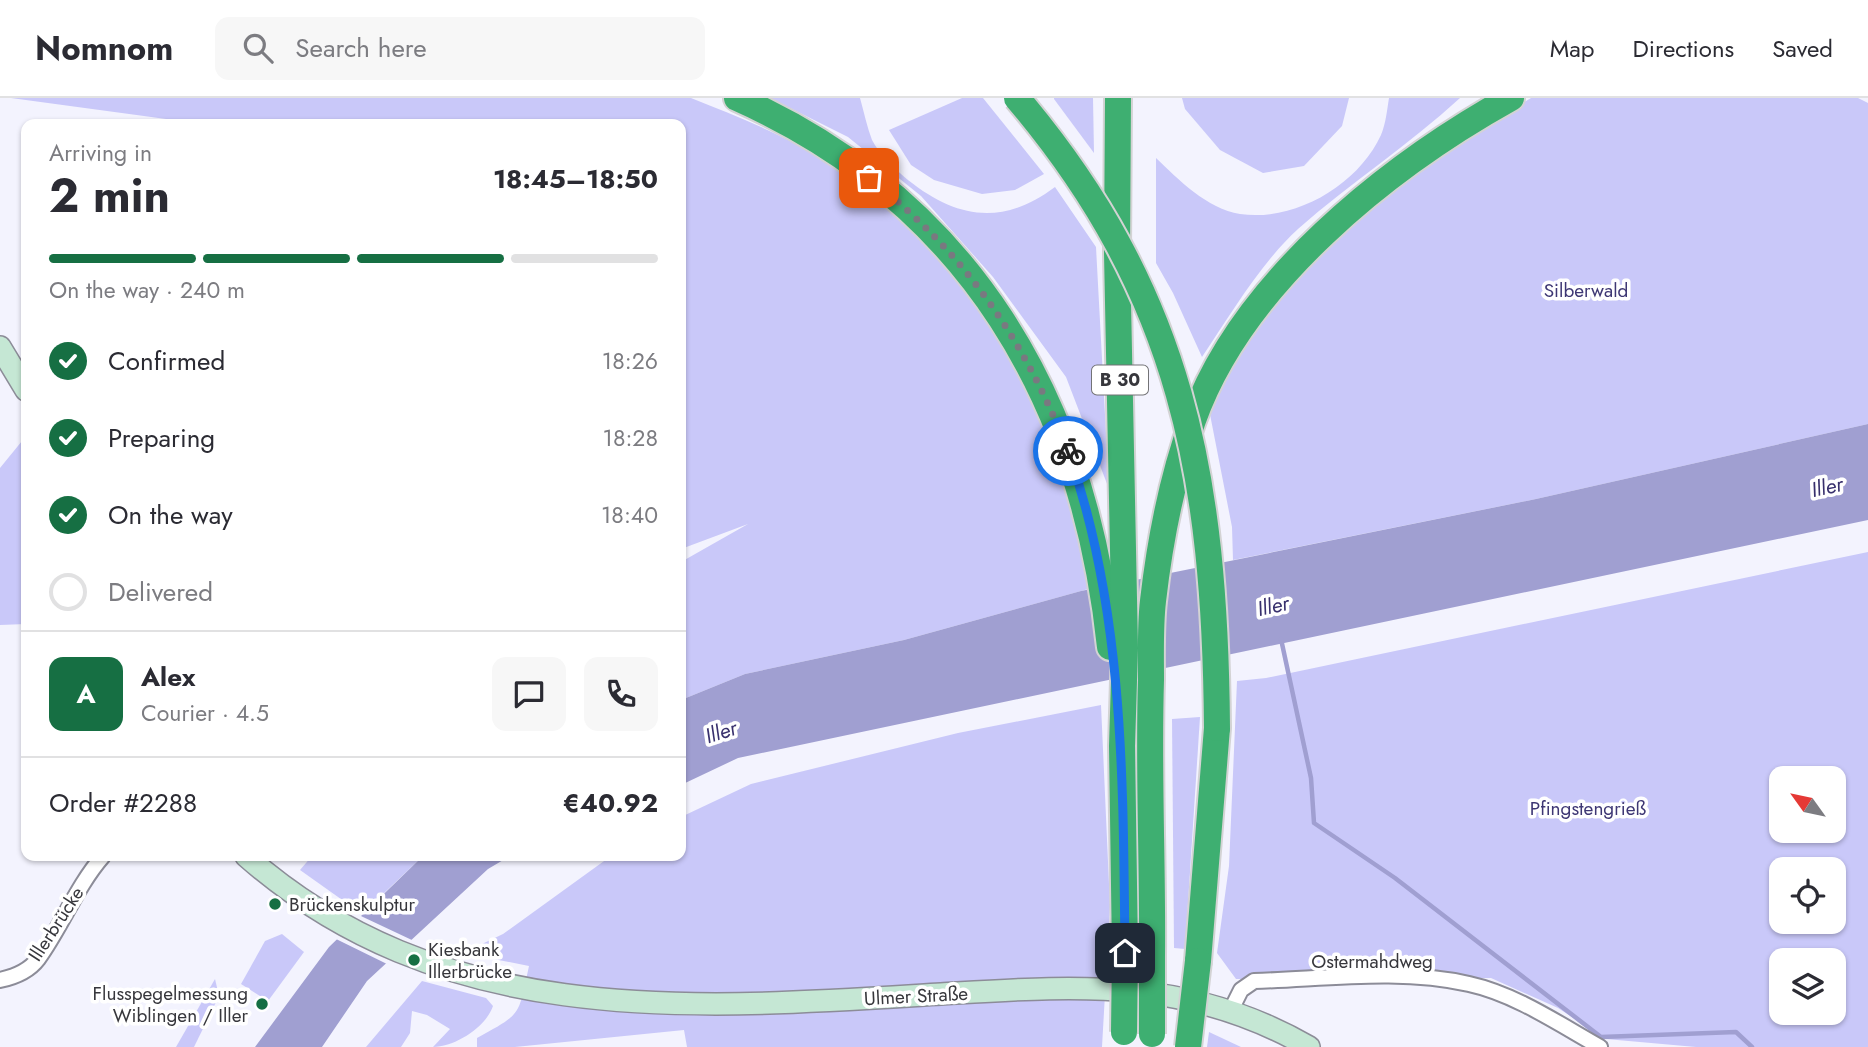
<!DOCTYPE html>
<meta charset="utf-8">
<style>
body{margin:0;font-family:Jost,sans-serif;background:#f7f7f7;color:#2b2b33;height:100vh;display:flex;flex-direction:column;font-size:26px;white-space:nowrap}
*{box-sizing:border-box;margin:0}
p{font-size:23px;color:#7c7c81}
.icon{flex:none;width:38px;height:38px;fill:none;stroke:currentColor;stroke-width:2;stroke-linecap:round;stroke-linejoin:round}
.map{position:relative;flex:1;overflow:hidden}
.drawer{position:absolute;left:21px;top:21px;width:665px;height:742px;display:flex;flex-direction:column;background:#fff;border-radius:14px;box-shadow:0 2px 5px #0004}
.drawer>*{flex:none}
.needle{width:46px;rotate:303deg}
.controls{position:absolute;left:1769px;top:668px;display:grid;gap:14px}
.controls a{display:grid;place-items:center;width:77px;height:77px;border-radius:14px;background:#fff;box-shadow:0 2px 5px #0004;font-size:35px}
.pin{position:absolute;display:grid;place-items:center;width:60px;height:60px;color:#fff;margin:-30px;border-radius:14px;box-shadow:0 4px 10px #0006}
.courier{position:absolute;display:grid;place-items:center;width:70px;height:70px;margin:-35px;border:5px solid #1a73e8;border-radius:50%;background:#fff;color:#222;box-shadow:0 2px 9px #0007}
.head em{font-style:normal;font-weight:700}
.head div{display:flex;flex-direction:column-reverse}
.head{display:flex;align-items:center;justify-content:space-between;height:119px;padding:0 28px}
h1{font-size:46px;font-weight:700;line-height:52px}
.bar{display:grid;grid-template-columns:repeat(4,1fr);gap:10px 7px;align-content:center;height:84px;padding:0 28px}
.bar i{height:9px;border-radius:5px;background:#e1e1e2}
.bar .on{background:#166f43}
.bar p{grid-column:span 4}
.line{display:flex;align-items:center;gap:18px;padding:0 28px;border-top:2px solid #e1e1e2}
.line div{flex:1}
.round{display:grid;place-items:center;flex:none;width:74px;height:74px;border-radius:14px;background:#f7f7f7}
ol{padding:0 28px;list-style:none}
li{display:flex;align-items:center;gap:21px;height:77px}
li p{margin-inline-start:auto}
li .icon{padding:7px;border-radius:50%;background:#166f43;color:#fff;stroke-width:4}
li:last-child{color:#7c7c81}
li i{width:38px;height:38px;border:4px solid #e1e1e2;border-radius:50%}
header{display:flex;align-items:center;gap:42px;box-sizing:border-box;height:98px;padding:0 35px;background:#fff;border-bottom:2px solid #e1e1e2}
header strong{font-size:33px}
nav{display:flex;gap:38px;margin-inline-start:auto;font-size:24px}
.search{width:490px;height:63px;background:#f7f7f7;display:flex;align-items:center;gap:18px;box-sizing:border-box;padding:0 24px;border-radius:14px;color:#7c7c81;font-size:26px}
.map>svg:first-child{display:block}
.green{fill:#c9c8f9;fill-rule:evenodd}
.water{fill:#a09fd1}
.pier{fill:#f3f3fe}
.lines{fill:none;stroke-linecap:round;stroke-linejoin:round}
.stream{stroke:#a09fd1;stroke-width:4.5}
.street-casing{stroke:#8c8c98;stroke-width:18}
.secondary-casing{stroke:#8c8c98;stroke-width:24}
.highway-casing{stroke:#d3d3d4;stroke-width:30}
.street{stroke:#fff;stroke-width:14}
.secondary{stroke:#c5e7d4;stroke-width:21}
.highway{stroke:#3eaf71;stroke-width:26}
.highway-bridge-casing{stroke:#d3d3d4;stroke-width:30;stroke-linecap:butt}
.highway-bridge{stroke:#3eaf71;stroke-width:26}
.done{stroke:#797980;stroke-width:7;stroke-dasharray:0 12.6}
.route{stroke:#1a73e8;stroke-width:9}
.poi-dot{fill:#166f43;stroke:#fff;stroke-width:2.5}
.labels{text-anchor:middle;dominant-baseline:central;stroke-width:7;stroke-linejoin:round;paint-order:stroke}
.shield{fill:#fff;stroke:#737376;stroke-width:2}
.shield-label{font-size:18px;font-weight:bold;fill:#37373c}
.park-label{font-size:19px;fill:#3e3774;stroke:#fff}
.poi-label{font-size:19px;fill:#37373c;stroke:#fff;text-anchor:start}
.street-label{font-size:19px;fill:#37373c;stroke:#fff}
.water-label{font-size:21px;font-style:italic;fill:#38306d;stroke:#fff}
</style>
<header>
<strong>Nomnom</strong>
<div class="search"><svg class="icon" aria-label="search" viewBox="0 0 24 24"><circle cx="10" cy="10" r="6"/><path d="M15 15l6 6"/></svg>Search here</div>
<nav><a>Map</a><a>Directions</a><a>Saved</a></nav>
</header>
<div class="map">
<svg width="1868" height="949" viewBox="0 0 1868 949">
<rect width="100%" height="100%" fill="#f3f3fe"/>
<g class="green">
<path d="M11,0H691C731,16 775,33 812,55C913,114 1015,230 1054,341C1071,389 1080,441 1092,490L904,542L745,576L681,602V464L748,426L681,451V26H203Z"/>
<path d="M770,0H860C864,14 867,29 872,42C879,56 896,72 908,82C957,121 1003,128 1055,89L1096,149L1109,391L1066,279L993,179L921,98L848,39Z"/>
<polygon points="962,0 983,0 1044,76 1015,92 982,96 934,82 911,67 889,32"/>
<polygon points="1054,0 1093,0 1094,55 1054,1"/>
<polygon points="1182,0 1349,0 1342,28 1304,68 1263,75 1220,52 1185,11"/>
<path d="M1389,0H1460C1409,47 1350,85 1298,131C1260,166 1231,216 1202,259L1173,195L1156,165V60C1178,81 1207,111 1240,116C1295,124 1358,87 1381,37C1386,25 1387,12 1389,0Z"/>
<polygon points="1531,0 1858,0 1868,5 1868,326 1536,401 1233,462 1232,429 1207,301 1286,191 1366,111 1436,56"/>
<polygon points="22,343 23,355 26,355 26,526 0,527 0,370"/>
<path d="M1868,454V949H1696L1606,941L1558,910L1491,880L1236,881L1217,855L1229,768L1237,583L1266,580ZM1782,681H1834V733H1782ZM1782,772H1834V824H1782ZM1782,863H1834V915H1782Z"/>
<path d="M1101,607L1110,808L1102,949H687L684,932L515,949H477V940C523,915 518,918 529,868L463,855L503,836L611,758H681V719L751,686L958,635Z"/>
<polygon points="1200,619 1185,851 1174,850 1172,621"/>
<polygon points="312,758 423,758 362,816 300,772"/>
<polygon points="282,836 304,854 268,903 241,886 265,843"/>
<polygon points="215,881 219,898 194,949 176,949"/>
<path d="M422,883L486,900L493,908C486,929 455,949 433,949L450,931L427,917L412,913L410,935L401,949H366Z"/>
<polygon points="1209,934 1241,949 1207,949"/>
</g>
<g class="water">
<polygon points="1868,326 1868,422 738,660 681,687 681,602 745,576 904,542 1081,493 1536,401"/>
<polygon points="423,758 510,758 488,771 367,883 322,949 255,949 329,849"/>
</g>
<polygon class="pier" points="357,816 363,819 414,843 389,867 334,840"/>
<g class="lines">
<polyline class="stream" points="1281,541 1311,680 1314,725 1395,780 1601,939 1736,934 1752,949"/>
<g class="street-casing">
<g id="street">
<path d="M0,882C14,879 29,873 38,861C62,828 76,789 103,758"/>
<path d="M1230,914L1241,892L1254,883C1324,881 1400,870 1469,886C1515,896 1559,926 1600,949"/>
</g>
</g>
<g class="secondary-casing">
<g id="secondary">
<polyline points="0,249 26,292"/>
<path d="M246,758C445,933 696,911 941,896C1075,888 1186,878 1309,949"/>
</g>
</g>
<g class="highway-casing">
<g id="highway">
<path d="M737,0C970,104 1084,302 1110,549"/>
<polyline points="1118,0 1117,155 1125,550 1122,648 1125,855"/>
<path d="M1152,858C1153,766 1148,674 1151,582C1151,556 1150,529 1153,503C1160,442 1172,380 1193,322C1242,185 1387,69 1511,0"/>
<polyline points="1198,863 1217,630"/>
</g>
</g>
<use href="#street" class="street"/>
<use href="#secondary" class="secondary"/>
<use href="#highway" class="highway"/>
<g class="highway-bridge-casing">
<g id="highway-bridge">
<path d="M1017,0C1183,196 1215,381 1217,630"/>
<polyline points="1124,934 1125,855"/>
<polyline points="1152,936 1152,858"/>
<polyline points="1188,949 1198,863"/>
</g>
</g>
<use href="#highway-bridge" class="highway-bridge"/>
</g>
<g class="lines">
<path class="done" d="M869,80C964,154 1025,242 1068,353"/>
<path class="route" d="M1068,353C1125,513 1123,688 1125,855"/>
</g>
<g class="poi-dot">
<circle cx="275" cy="806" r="7"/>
<circle cx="414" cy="862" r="7"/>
<circle cx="262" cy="906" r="7"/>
</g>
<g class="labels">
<rect class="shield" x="1092" y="267.5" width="56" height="29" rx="5"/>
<g class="shield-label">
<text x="1120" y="282">B 30</text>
</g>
<g class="park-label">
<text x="1586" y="192">Silberwald</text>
<text x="1588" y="710">Pfingstengrieß</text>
</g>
<g class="poi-label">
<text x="289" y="806">Brückenskulptur</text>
<text x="428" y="851">Kiesbank<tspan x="428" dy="22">Illerbrücke</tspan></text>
<text x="248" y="895" text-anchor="end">Flusspegelmessung<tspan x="248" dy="22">Wiblingen / Iller</tspan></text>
</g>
<g class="street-label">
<text transform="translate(56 826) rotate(-57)">Illerbrücke</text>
<text x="1372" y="863">Ostermahdweg</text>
<text transform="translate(916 898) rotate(-3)">Ulmer Straße</text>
</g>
<g class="water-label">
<text transform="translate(1827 389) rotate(-12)">Iller</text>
<text transform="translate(1273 508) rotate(-12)">Iller</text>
<text transform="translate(721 634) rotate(-18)">Iller</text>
</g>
</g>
</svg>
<div class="controls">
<a><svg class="needle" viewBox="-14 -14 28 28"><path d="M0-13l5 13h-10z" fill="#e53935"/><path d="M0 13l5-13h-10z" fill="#7c7c81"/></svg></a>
<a><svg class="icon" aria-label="locate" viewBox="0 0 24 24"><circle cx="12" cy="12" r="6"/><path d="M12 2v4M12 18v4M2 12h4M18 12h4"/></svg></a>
<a><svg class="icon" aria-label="layers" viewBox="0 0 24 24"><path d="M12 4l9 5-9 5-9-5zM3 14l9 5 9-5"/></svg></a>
</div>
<div class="pin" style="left:869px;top:80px;background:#ea580c"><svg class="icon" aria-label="bag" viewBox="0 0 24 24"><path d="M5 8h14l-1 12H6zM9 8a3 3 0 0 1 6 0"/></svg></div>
<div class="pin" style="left:1125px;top:855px;background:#1f2937"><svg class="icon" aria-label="home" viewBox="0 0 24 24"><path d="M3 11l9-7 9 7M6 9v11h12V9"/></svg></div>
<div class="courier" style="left:1068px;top:353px"><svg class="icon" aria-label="bike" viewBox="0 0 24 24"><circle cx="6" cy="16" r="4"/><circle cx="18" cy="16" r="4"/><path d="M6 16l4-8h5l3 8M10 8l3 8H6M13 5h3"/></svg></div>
<section class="drawer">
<div class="head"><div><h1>2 min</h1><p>Arriving in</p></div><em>18:45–18:50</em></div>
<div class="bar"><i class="on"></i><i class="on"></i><i class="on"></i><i></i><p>On the way · 240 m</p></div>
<ol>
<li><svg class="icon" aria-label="check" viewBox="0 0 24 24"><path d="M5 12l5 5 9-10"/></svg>Confirmed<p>18:26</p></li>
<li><svg class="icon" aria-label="check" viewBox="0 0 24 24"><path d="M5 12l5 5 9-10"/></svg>Preparing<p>18:28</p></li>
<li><svg class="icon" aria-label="check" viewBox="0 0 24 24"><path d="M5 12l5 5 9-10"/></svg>On the way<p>18:40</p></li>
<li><i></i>Delivered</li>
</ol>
<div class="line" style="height:126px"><b class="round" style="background:#166f43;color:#fff">A</b><div><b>Alex</b><p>Courier · 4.5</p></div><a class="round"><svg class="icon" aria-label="chat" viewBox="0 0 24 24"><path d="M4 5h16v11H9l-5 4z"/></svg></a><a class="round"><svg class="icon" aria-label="phone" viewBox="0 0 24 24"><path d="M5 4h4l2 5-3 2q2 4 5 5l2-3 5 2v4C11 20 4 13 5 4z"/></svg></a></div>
<div class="line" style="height:91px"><div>Order #2288</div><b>€40.92</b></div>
</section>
</div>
